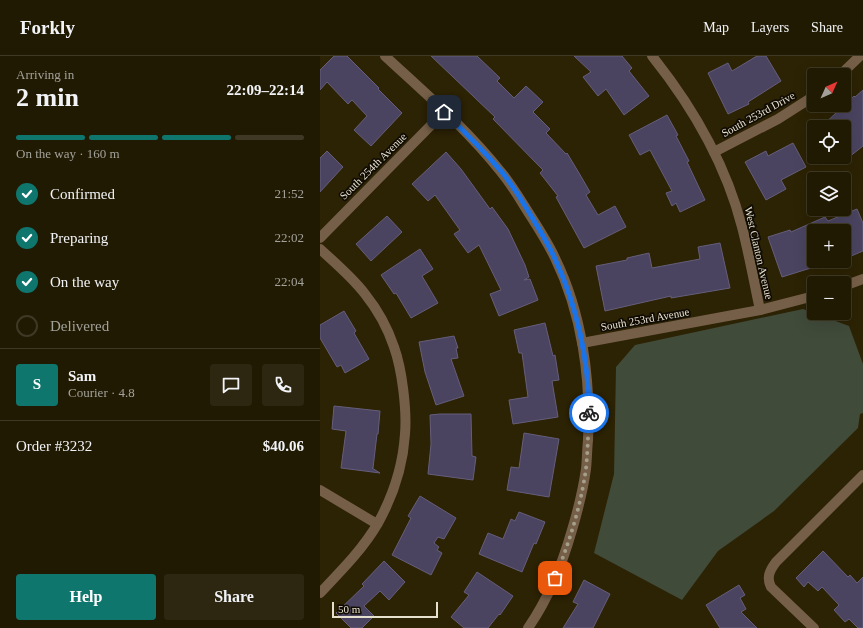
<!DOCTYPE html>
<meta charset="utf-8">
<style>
body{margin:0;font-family:"Times New Roman",serif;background:#2d2712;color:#f1f3f6;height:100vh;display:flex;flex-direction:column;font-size:15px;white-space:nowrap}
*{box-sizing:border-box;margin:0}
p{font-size:13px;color:#a2a19a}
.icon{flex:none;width:22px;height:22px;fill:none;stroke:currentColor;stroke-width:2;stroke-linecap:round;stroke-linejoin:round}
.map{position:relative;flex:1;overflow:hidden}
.sheet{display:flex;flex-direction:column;background:#211a03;width:320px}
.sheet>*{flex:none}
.needle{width:26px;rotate:45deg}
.tools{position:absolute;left:487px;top:12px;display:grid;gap:8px}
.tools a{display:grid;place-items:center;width:44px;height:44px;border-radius:4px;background:#211a03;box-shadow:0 4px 16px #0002,0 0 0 1px #3e3825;font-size:20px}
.scale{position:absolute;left:12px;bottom:10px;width:106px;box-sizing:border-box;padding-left:4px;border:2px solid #e6e0cf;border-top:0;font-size:11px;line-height:14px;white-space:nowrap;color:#e6e0cf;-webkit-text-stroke:3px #110c03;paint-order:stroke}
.pin{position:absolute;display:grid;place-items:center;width:34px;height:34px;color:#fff;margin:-17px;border-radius:8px;box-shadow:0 2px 6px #0006}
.courier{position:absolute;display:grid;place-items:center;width:40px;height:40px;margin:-20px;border:3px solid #1a73e8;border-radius:50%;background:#fff;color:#222;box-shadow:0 1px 5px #0007}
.summary em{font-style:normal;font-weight:600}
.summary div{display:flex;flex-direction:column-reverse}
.summary{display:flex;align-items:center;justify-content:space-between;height:68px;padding:0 16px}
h1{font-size:26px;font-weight:600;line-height:30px}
.bar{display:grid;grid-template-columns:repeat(4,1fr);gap:6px 4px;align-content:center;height:48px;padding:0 16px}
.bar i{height:5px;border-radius:3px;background:#3e3825}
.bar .on{background:#0f766e}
.bar p{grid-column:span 4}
.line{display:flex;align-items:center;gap:10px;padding:0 16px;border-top:1px solid #3e3825}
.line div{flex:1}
.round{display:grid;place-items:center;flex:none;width:42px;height:42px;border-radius:4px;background:#2d2712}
ol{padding:0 16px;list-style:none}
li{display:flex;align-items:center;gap:12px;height:44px}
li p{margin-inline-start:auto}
li .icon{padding:4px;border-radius:50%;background:#0f766e;color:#fff;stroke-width:4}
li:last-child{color:#a2a19a}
li i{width:22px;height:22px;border:2px solid #3e3825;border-radius:50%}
.cta{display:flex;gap:8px;margin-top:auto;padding:8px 16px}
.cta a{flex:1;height:46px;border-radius:4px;background:#0f766e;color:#fff;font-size:16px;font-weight:600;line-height:46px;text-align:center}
.cta a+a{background:#2d2712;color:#f1f3f6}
header{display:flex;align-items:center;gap:24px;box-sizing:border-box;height:56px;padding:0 20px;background:#211a03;border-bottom:1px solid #3e3825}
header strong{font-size:19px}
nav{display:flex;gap:22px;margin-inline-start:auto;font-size:14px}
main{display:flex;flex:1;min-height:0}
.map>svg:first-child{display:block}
.green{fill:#414b3a}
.building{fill:#4b4460;stroke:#655e7b}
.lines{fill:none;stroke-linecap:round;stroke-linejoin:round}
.minor{stroke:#765f48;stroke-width:10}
.done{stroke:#a59e88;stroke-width:4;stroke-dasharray:0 7.2}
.route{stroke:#1a73e8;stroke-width:5}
.labels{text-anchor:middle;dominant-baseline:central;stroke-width:3.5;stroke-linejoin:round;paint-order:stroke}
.street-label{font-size:11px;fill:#e6e0cf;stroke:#110c03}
</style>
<header>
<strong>Forkly</strong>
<nav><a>Map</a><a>Layers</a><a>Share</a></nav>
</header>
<main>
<section class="sheet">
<div class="summary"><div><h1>2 min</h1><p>Arriving in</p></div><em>22:09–22:14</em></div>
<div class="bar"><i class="on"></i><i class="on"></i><i class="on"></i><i></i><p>On the way · 160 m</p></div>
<ol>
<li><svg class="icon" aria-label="check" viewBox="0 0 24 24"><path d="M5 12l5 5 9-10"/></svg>Confirmed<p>21:52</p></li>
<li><svg class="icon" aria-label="check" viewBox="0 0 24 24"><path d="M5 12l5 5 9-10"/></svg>Preparing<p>22:02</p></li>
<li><svg class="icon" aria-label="check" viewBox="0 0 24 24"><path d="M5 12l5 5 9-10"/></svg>On the way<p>22:04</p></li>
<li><i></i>Delivered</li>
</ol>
<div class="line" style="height:72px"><b class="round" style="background:#0f766e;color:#fff">S</b><div><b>Sam</b><p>Courier · 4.8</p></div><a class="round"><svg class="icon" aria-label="chat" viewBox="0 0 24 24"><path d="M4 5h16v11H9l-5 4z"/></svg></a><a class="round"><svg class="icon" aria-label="phone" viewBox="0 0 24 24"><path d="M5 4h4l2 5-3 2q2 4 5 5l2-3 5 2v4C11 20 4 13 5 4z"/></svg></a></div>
<div class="line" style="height:52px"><div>Order #3232</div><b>$40.06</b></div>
<div class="cta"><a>Help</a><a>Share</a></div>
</section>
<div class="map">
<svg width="543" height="572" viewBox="0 0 543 572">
<rect width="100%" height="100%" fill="#2c2204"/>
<polygon class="green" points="483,253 529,270 543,308 543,357 540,358 538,372 454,455 398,495 362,544 274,497 294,418 296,311 315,289"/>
<g class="building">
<polygon points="14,0 27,0 59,32 58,33 82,57 51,90 34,74 47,60 32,44 28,48 7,26 0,34 0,14"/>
<polygon points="111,0 157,0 180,22 177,25 194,42 206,30 223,46 213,56 230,73 226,77 246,98 247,97 259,117 270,136 266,139 278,159 295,150 306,171 264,192 236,141 238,140 220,117 223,114 173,63 175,61"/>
<polygon points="254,0 302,0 312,12 309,15 329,40 304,59 286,33 278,40 263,21 271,16"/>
<polygon points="437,0 446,0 461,25 428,46 429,48 408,58 388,17 408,7 412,15"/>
<polygon points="543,34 543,90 524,105 524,71 501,71 534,40 535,41"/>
<polygon points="347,59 358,79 356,80 369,105 367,106 385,144 360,156 356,147 352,150 346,137 352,135 330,94 320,99 309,79"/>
<polygon points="473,87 486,111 461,124 466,133 446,144 425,106 446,95 448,100"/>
<polygon points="7,95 23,111 0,136 0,102"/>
<polygon points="126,96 141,113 170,153 172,151 188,173 205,209 209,221 204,224 210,223 218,244 179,260 170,238 181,234 159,189 148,197 134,178 140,174 115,139 108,145 92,128"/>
<polygon points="537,153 543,167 543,195 524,203 524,175 494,175 494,211 462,221 448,181 470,174 471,176 505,161 508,165"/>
<polygon points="67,160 82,176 51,205 36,188"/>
<polygon points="400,187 410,232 351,242 351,240 285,255 276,210 307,204 307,202 329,197 332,212 380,203 378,191"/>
<polygon points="100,193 113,213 102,220 118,247 91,262 76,237 74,238 61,219"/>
<polygon points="24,255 36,275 34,277 49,303 25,317 21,309 17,311 0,282 0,269"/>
<polygon points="225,267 233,300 235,299 239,324 232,325 238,361 193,368 189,344 208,341 202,297 199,297 194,274"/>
<polygon points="134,280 138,292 136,292 138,302 131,303 144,340 116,349 105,316 99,286"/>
<polygon points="14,350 60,355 58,378 57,378 53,412 52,412 60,417 21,412 26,375 12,373"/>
<polygon points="120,358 151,358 152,400 156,401 153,424 108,418 111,388 110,359"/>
<polygon points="204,377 239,383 229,441 187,434 191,411 199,412"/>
<polygon points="100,440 136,462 124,483 118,481 114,487 119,491 117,494 122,497 111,519 72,499 91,462 88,460"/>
<polygon points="199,456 225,466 216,488 214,487 202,516 159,498 168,477 183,483 191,463 195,465"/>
<polygon points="503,495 528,521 530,519 537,527 543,521 543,572 538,572 529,563 525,566 514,554 519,549 502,531 498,535 488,526 484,531 476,522"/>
<polygon points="64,505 85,526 69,544 60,535 44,550 54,560 42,572 31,572 16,557 44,530 42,528"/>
<polygon points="157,516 193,540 180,559 179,558 168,572 144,572 131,561 149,539 144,536"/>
<polygon points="264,524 290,538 273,572 243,572 258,548 253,546"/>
<polygon points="419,529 425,539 420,542 426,553 421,556 437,572 400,572 386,549"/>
</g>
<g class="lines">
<g class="minor">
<path d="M65,0C105,37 147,73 181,116C192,129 201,145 210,159C219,173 228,187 235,202C262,257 271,323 268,384C267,394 267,404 266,413C263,434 258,454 252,474C242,509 229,542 208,572"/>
<path d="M332,0C372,50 406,109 422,171C429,198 434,226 440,254"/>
<polyline points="520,19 540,0"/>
<polyline points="394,96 458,63 494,40"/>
<polyline points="0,182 124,56"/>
<path d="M0,193C15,207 32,221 45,238C57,253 68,273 74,291C82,313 87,354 85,378C83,409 73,440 58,467C43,493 21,515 0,537"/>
<polyline points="524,230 543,223"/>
<polyline points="262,287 440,254 494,240"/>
<polyline points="0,434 57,468"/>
<path d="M494,572L451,531C446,521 450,514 456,506L543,419"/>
</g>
</g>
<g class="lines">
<path class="done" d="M235,522C249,487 261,450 266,412C268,394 268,375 269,357"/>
<path class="route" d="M124,56C144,75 163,94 181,115C192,128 201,143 210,158C219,173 228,187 235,203C257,250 269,305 269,357"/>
</g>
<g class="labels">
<g class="street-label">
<text transform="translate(438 58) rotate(-29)">South 253rd Drive</text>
<text transform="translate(53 110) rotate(-45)">South 254th Avenue</text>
<text transform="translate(439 197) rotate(77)">West Clanton Avenue</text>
<text transform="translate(325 263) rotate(-10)">South 253rd Avenue</text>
</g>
</g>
</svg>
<div class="tools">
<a><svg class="needle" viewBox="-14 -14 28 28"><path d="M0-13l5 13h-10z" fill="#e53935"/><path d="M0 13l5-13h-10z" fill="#a2a19a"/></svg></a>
<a><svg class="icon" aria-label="locate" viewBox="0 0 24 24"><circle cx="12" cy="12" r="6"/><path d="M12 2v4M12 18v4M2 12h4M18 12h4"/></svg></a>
<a><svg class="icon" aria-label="layers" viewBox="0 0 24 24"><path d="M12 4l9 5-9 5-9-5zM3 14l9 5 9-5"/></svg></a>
<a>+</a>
<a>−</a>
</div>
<div class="scale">50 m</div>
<div class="pin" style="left:235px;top:522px;background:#ea580c"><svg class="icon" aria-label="bag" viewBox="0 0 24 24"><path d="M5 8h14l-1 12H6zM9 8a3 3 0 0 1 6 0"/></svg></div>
<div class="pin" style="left:124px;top:56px;background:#1f2937"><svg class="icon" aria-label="home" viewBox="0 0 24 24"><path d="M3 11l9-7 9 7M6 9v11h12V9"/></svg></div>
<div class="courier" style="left:269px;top:357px"><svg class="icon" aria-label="bike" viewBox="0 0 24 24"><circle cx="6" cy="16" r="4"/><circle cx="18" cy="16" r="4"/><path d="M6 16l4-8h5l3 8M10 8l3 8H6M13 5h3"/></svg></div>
</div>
</main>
